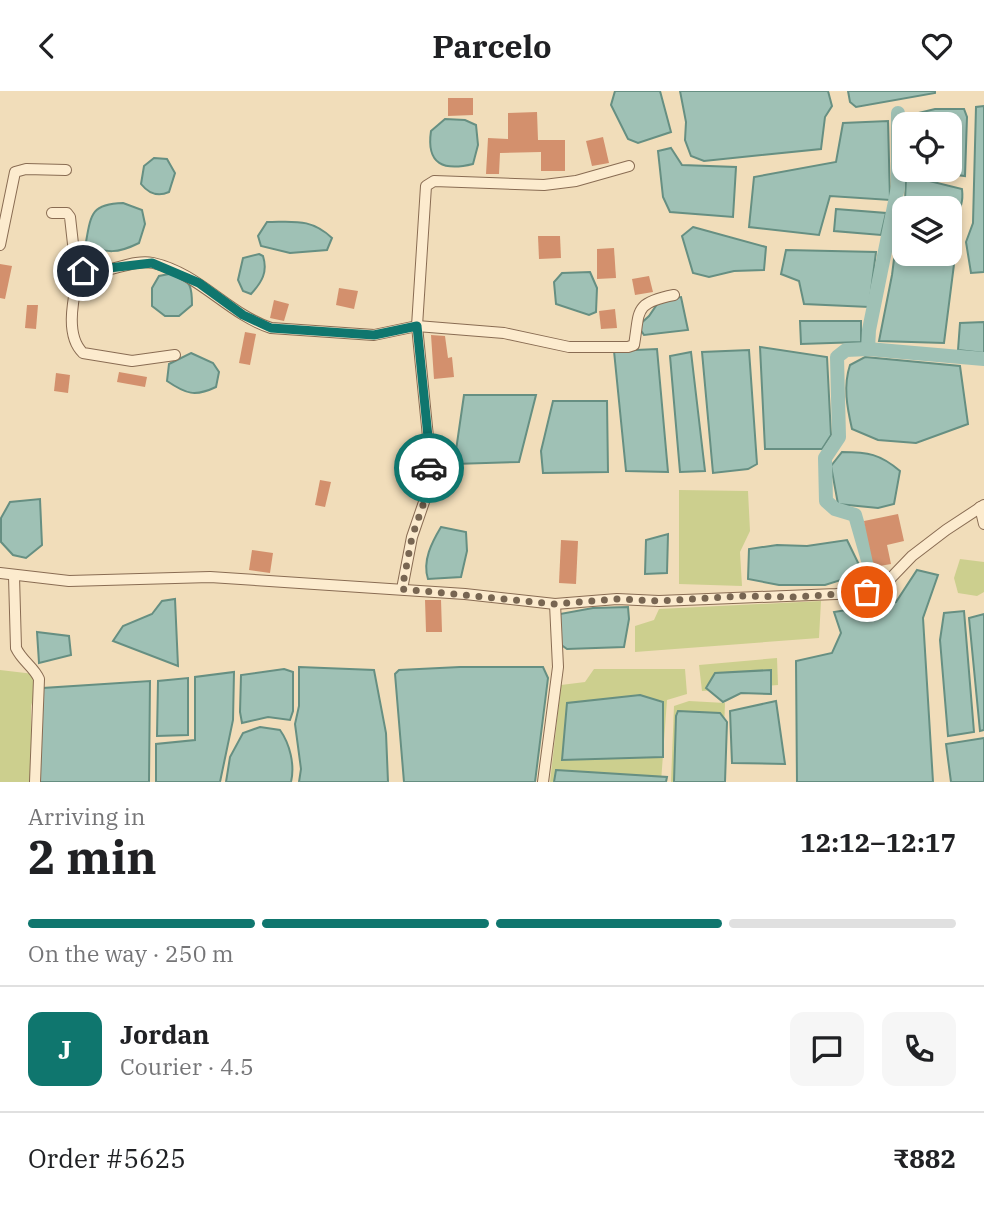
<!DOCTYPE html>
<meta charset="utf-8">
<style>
body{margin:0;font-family:"IBM Plex Serif",serif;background:#f6f6f6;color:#202124;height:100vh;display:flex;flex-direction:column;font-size:26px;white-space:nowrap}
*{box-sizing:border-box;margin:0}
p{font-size:23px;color:#757577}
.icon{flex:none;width:38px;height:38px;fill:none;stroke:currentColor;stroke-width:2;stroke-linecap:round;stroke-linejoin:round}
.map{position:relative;height:691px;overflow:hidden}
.drawer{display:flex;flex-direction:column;background:#fff;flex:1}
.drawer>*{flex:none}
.fabs{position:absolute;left:892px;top:21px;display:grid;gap:14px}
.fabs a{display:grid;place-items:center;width:70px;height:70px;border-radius:14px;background:#fff;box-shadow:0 4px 10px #0003;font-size:35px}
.pin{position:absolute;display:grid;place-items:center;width:60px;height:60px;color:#fff;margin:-30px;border:4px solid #fff;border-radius:50%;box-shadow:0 2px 7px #0007}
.courier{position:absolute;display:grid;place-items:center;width:70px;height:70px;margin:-35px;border:5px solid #0f766e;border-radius:50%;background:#fff;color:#222;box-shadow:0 2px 9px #0007}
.summary em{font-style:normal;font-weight:700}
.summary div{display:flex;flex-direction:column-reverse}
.summary{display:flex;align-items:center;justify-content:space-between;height:119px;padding:0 28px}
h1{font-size:46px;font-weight:700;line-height:52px}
.bar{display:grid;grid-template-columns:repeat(4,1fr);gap:10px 7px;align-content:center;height:84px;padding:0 28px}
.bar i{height:9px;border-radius:5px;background:#e0e0e0}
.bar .on{background:#0f766e}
.bar p{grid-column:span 4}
.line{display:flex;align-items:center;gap:18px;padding:0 28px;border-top:2px solid #e0e0e0}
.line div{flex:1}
.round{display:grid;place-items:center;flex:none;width:74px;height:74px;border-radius:14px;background:#f6f6f6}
header{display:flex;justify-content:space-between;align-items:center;height:91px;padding:0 28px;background:#fff;font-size:32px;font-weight:700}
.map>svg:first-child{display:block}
.green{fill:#cccf8e}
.water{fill:#9fc1b5;stroke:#668f82;stroke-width:2}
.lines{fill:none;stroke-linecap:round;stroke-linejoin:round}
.canal{stroke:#9fc1b5;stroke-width:14}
.building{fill:#d3906d}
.street-casing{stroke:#896c53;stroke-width:12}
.street{stroke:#fcebce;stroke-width:10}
.done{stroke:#786652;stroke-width:7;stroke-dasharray:0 12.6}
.route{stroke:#0f766e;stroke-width:9}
</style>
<header><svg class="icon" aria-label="back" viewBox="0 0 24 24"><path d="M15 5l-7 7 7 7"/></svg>Parcelo<svg class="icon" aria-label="heart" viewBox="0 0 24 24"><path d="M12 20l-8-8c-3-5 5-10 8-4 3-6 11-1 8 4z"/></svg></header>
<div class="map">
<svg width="984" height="691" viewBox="0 0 984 691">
<rect width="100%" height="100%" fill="#f1ddba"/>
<g class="green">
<polygon points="679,399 748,400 750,440 740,461 742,495 679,493"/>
<polygon points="960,468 984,471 984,501 977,505 958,502 954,487"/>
<polygon points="821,510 819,547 635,561 635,535 654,529 659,518"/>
<polygon points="777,567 778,594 702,600 699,574"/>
<polygon points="594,578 685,578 687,603 667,609 661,691 550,691 561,594 585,591"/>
<polygon points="0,579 34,583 37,595 31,615 31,691 0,691"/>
<polygon points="689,610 725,612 722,691 671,691 674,615"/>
</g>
<g class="water">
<polygon points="615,0 660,0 671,41 638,52 628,48 611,14"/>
<polygon points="680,0 828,0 832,15 825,26 821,58 704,70 691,65 685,49 686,31"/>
<polygon points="848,0 935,0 935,2 856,16 850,11"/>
<polygon points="984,15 984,181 971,182 966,151 973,132 976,16"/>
<polygon points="935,18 964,18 967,26 965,85 917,79 950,79 950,33 906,33 906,25"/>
<path d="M445,28L465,29L476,34L478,54L473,73C444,80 426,74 431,40Z"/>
<polygon points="888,30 890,109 830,105 819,144 749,136 754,86 836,71 843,32"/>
<polygon points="671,57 682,74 736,76 733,126 670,121 663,106 658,60"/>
<path d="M154,67L167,68L175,82L169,101C158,106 149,103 141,93L144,75Z"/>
<path d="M913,86L962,98C963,107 963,117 955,122L950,121V117H928L905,109L906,88Z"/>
<path d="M123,112L142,119L145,133L139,152C119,162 105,164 86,151C91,122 92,113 123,112Z"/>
<polygon points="836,118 886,122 881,144 834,140"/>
<polygon points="905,127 905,163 950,163 950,135 958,142 944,252 879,250 892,184 899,129"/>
<path d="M267,131C294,131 311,127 332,147L327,159L290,162L261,155L258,145Z"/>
<polygon points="693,136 766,156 764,179 734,180 709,186 693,182 682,145"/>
<polygon points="786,159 876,161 869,216 804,213 799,190 781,183"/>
<path d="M259,163L263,165C268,181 262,191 251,203L243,200L238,189L243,167Z"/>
<polygon points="590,181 597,197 596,221 589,224 556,213 554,191 562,182"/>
<path d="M174,182C191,190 192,196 192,214L179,225H165L152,215V197L159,185Z"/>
<polygon points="681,206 688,239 644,244 638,235 649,225 660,209"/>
<polygon points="800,230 861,230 861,251 801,253"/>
<polygon points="984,231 984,262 958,259 960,232"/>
<polygon points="760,256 827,266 831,344 822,358 765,358"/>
<polygon points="657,258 668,381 626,380 614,260"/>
<polygon points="749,259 757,373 748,378 713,382 702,261"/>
<polygon points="691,261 705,380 680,381 670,265"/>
<path d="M191,262L213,272L219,281L216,296C195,306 186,303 167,290L169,273Z"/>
<path d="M865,266L960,275L968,333L916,352L878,349L852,338C847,316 843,295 850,274Z"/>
<polygon points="464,304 536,304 519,371 454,373"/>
<polygon points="553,310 607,310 608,381 543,382 541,360"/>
<path d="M842,361C868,361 880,363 900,380L894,413L878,417L838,413L831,375Z"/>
<polygon points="40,408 42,454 26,467 13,464 1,451 1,427 10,411"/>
<path d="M441,436L466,441L467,460L461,486L428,488C422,470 432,451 441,436Z"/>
<polygon points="668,443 667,482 645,483 646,449"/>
<polygon points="847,449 863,482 825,494 779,494 748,488 749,458 777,454 807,455"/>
<polygon points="917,479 938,484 923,527 933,691 797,691 796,570 832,562 841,542 834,521 896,511"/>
<polygon points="175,508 178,575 113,550 123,535 152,523 162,510"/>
<polygon points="628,516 629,528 624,556 567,558 560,553 560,523 593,517"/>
<polygon points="964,520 974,641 948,645 940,549 944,522"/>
<polygon points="984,523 984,639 980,640 969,527"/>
<polygon points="37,541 69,545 71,564 39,572"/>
<polygon points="299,576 374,579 386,642 388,691 299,691 301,678 295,633 299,615"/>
<polygon points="460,576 543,576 548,587 535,691 404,691 395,583 399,579"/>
<polygon points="284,578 293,581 293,620 290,629 268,626 242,632 240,621 241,584"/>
<polygon points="771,579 771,603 741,602 723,611 706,597 715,582"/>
<polygon points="234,581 233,629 220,691 156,691 156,653 195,649 195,586"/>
<polygon points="188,587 188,644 157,645 158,590"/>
<polygon points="150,590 149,691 39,691 43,597"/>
<polygon points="640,604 663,611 663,666 562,669 567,612"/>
<polygon points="776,610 785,673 732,672 730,620"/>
<polygon points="678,620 720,622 727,631 725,691 674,691 676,625"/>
<path d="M260,636L280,639C290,653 295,674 291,691H226L230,666L243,642Z"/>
<polygon points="984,647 984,691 951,691 946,653"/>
<polygon points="556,679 667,686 666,691 554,691"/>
</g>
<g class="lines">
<g class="canal">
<polyline points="868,258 869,239 898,96 898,22"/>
<polyline points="871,480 855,424 835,418 826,410 825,367 839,346 837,266 846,259 868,258 984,268"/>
</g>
</g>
<g class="building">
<polygon points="448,7 473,7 473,24 448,25"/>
<polygon points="537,21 538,49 565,49 565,80 541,80 541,61 500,62 499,83 486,83 488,47 508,48 508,22"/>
<polygon points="603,46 609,72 592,75 586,50"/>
<polygon points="538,145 560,145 561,167 539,168"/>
<polygon points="614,157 616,187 597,188 597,158"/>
<polygon points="0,173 12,175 5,208 0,207"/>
<polygon points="649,185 653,201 635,204 632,188"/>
<polygon points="339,197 358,200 354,218 336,214"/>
<polygon points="274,209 289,213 284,230 270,227"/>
<polygon points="27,214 38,214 36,238 25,237"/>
<polygon points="615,218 617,237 601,238 599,220"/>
<polygon points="245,241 256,243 250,274 239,272"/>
<polygon points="431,244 445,245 448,267 452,266 454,286 434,288"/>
<polygon points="119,281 147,286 145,296 117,291"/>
<polygon points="56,282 70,284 68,302 54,300"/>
<polygon points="320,389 331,391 325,416 315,414"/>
<polygon points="898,423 904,450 887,454 891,473 874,476 864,430"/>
<polygon points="561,449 578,450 576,493 559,492"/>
<polygon points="252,459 273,462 270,482 249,479"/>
<polygon points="425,509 441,509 442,541 426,541"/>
</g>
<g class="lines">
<g class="street-casing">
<g id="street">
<path d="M52,122H67L70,126L75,171L79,178C102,188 129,167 153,172C199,182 228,223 271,237L374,244L417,235L504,242L569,256H628L634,254C640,220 633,212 674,204"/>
<polyline points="0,154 15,81 26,78 66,79"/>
<path d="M79,178C75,202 63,243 83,262L132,270L175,264"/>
<polyline points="980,416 984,433"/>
<polyline points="0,482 69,490 210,486 465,503 555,513 617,508 659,510 836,503 867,501 887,491 912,465 946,439 984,414"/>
<path d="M14,485L16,557C22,570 34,576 39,588L35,691"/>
<polyline points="402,498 412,446 424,411 430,366 417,235 426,95 434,90 544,94 576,90 629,75"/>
<polyline points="543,691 558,576 555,513"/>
</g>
</g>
<use href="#street" class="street"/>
</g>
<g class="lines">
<polyline class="done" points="429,377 424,411 412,446 402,498 555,513 617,508 659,510 742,505 795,506 867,501"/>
<polyline class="route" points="83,180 152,172 199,192 243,224 271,237 374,244 417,235 430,366 429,377"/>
</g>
</svg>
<div class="fabs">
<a><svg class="icon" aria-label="locate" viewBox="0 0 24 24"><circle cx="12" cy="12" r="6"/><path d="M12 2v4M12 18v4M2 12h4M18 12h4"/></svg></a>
<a><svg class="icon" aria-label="layers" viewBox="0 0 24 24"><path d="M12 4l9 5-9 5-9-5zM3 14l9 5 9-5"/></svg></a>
</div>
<div class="pin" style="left:867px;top:501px;background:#ea580c"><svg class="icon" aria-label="bag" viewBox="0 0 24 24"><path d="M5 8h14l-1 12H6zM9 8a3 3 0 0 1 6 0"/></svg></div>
<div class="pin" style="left:83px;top:180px;background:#1f2937"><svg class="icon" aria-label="home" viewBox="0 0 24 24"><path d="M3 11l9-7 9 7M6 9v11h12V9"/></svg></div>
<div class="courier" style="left:429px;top:377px"><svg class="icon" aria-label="car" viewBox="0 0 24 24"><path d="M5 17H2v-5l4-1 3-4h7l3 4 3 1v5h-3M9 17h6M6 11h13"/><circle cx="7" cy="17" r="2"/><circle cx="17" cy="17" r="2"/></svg></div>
</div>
<section class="drawer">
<div class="summary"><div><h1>2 min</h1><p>Arriving in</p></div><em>12:12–12:17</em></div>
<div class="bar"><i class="on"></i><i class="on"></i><i class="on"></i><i></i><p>On the way · 250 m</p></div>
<div class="line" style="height:126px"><b class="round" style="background:#0f766e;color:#fff">J</b><div><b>Jordan</b><p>Courier · 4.5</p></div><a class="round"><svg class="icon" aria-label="chat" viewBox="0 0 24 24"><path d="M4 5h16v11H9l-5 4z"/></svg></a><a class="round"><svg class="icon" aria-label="phone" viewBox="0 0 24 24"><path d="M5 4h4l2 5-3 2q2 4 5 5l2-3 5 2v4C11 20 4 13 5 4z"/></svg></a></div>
<div class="line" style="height:91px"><div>Order #5625</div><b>₹882</b></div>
</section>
